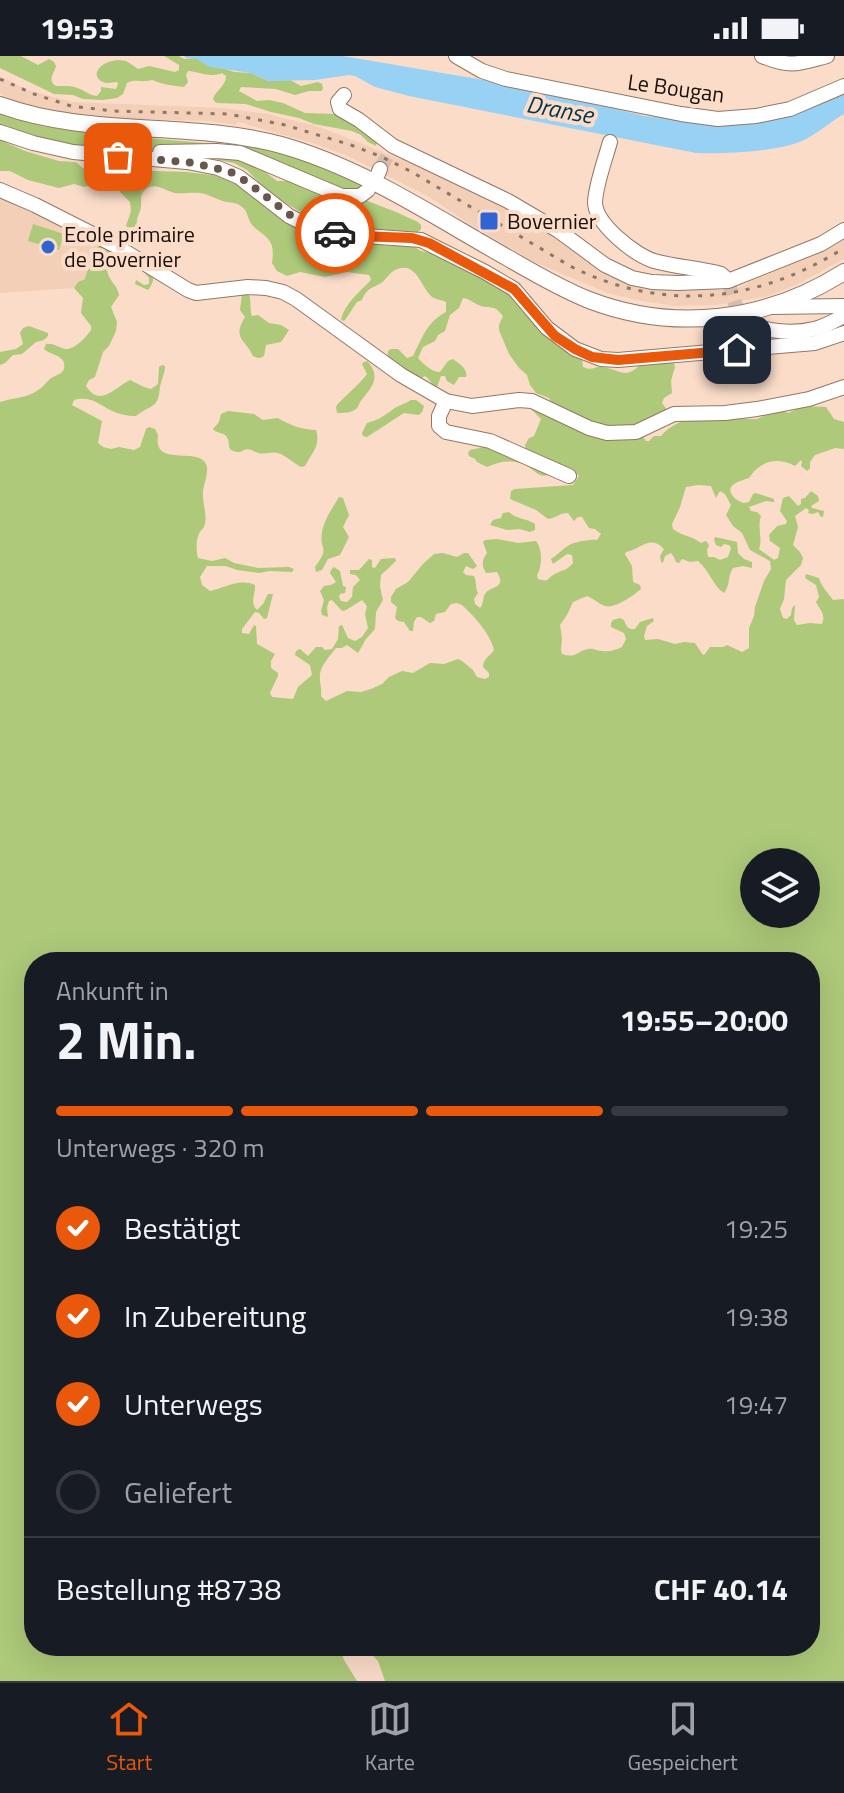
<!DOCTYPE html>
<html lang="de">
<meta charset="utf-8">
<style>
body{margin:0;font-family:"Titillium Web",sans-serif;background:#242831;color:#f1f3f6;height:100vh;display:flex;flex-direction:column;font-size:30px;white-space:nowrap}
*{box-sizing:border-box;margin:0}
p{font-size:26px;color:#9ea1a6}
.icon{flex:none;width:44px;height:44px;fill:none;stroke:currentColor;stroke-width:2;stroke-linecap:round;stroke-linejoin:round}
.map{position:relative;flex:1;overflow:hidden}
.drawer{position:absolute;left:24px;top:896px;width:796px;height:704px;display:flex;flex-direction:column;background:#171b24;border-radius:32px;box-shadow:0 8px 32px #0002}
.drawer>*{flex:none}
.tools{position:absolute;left:740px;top:792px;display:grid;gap:16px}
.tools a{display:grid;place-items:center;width:80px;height:80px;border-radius:50%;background:#171b24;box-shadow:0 8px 32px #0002;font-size:40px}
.pin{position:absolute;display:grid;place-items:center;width:68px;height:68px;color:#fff;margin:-34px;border-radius:16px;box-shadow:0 4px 12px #0006}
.courier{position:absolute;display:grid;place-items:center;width:80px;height:80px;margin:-40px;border:6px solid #ea580c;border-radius:50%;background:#fff;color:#222;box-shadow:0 2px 10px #0007}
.overview em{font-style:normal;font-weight:700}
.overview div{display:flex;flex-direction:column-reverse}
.overview{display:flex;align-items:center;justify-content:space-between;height:136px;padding:0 32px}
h1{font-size:52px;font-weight:700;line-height:60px}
.bar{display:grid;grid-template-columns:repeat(4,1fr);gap:12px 8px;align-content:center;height:96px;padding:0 32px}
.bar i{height:10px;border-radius:6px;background:#363941}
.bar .current{background:#ea580c}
.bar p{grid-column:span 4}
.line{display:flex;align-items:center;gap:20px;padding:0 32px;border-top:2px solid #363941}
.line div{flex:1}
ol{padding:0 32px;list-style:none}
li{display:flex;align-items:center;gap:24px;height:88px}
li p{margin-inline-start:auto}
li .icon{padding:8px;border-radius:50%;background:#ea580c;color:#fff;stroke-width:4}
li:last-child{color:#9ea1a6}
li i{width:44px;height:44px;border:4px solid #363941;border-radius:50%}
.status{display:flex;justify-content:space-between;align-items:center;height:56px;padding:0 40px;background:#171b24;direction:ltr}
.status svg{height:22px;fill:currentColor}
.tab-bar{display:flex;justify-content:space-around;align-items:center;height:112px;border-top:2px solid #363941;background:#171b24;font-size:22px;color:#9ea1a6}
.tab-bar a{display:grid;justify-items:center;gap:4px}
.tab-bar .current{color:#ea580c}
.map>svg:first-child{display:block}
.built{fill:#f4cfb7}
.green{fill:#adc979;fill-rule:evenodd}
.water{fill:#97d2f4}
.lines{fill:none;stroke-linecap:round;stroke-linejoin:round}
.minor-tunnel{stroke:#d9bdac;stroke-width:14;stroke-dasharray:14 7;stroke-linecap:butt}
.minor-casing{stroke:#927766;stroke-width:16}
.major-casing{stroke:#927766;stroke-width:18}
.minor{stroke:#fff;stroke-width:14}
.major{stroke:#fff;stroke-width:16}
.rail{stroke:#8b776a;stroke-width:3;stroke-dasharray:4 8;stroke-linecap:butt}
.done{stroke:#69574d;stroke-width:8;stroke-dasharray:0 14.4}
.route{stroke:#ea580c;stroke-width:10}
.poi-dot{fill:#3164d3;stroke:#fbdcc9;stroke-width:3}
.labels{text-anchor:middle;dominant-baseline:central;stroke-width:8;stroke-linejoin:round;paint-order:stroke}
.street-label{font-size:22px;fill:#1a100a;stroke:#fbdcc9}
.poi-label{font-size:22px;fill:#1a100a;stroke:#fbdcc9;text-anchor:start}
.water-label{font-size:24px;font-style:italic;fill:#01344a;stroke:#fbdcc9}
</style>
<div class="status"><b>19:53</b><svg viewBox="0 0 49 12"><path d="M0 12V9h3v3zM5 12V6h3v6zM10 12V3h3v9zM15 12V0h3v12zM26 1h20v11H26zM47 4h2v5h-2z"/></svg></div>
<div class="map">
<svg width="844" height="1625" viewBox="0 0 844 1625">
<rect width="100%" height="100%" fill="#fbdcc9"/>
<g class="built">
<polygon points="0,20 28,34 73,46 224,52 267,58 320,71 400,103 483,128 572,174 623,214 725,235 737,233 764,218 800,204 844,178 844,203 796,229 769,240 716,249 675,250 641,245 607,237 532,205 473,170 429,141 346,99 312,87 238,66 236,69 210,65 90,62 13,45 0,37"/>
<polygon points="0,143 38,153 103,190 95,193 93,206 85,223 78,226 74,232 0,237"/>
</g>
<g class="green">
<path d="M0,0H21L38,9L49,3L54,6L56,10C54,18 47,24 56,30C64,30 72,29 80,33C87,36 89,39 97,40L101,35V31L116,33L118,28L117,26C112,26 107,28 103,26C87,19 104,0 126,5C130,7 134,10 138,13L149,10L175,16L179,14V9L164,0H179L184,3L195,2L234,16L251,17L268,25L290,24L301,30L318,26L322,28L323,33L321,35H309L295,39L276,33L241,31L239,35L257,45L269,44L283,47L305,57L335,58L355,69L377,86L376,90L368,86L361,79L352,75L314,68L299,62L271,56L246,48L216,47L213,43C216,34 226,30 226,20L222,17C211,22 200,16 188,15L186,19L188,26L184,31C173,30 162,28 152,24C143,27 135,22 127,27L123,38L117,42L102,44L83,43L73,39L54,38L0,12Z"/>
<polygon points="0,57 42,70 82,76 258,92 305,105 366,131 356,138 247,98 159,93 138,96 61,89 0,71"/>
<path d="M0,84L25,95L59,105L76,106L83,112L90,113L115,108L154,115L186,116L220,120L241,130L260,144L266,152L345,184L390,190L403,188L413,190L421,195L432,197L483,220L493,229L509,236L582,303L583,311C592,315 592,311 601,311C609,311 617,316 625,317C633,317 636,311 642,308C652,304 645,309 655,308C662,307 665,304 673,305L675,311L671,325L672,337L664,342L662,347L667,354L645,374L643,381L646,385H649L654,380H661C672,366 698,357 715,365L726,363H757L767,358H772L782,354L788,357L804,350L826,351L834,363L844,366V393L835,392L815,399L810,406V412L807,415L801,410L802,406L801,404L795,410C778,401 760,404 749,422C743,424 723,429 733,440C735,444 740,445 743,447L749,446L753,438L756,437L774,443V446L766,445L749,451L751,455L757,456L761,460C757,471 763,483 759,493L774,504L778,502L780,492L770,485L769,479L777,470L786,468L787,465L780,455L783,442L789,440L798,450L801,448V443L805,442L811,435L818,440L819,445L811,450L812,452L824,455L823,461H821L818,456L813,458L808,457L809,454L806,452L795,460L798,471L793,489L800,496L803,502L801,509L786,524L784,543L780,553L783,562L787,563L791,559L792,552L795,549L794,564L797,569L810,567L822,568C826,558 820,554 816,546L819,541L816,529L805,522L806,518L819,522C821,530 828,537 833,544L844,543V1625H385L378,1605L364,1590H810V906H34V1590H340L344,1604L357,1625H0V346C12,342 28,342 38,334C44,331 47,324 53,321C59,318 66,317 64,307C62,299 49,298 44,293L46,288C54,287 57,291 65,293C75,294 86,281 91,274V270L81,257L83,242L74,232L78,226L85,223C87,212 90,213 93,204C96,198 94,195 99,190L121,196L122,206C137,209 165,212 148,234L135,228L136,224L144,229L149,228V222L143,215C139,214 136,215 132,214C121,211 120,205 107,211C107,225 117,227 119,239L111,251L117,266L116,275L109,290L103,296L95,321L89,324L86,330C100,352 114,332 130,324L144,331L151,333L158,328L159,311L162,309L165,310C165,318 161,324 160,331C158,353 153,347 136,360C127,360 118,358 110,354C97,347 90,340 74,344L72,349L102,365L98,387L103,391L111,393L119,391L134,394L140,391L146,373L149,371L155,373L158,379C152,414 203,388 207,411C208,419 204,427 203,435C202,446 207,457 205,467C203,476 203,470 199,478C196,484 196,494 198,502L212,505L225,502L234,507L258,512L289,511L294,513L292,516L270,515L259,517L237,514L226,510H207L200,521L202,529L210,535C225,532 239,522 255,529C256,538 249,546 257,554L263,548L268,538H273L267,562L264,563L259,557L255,556L242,573V577L249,578L254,569L256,570L257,588L275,598L271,605V612L278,617V620L270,637L272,641L293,643L298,631L312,619L310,609L295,599L296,595L300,593L308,600L316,591H322L325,594L332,593L338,583L339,570L342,569L348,582L355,585L362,581L368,572L365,558L367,550L362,544L346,554L342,555L332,544L329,545L327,551L328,561L322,559L321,555L324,544L320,535L324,530L331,529L336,526L330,517L331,514L334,511L340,515L343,530L346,531L345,537L340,538L339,541L341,545L347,546L352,541L353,531L360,524L356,519L350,518V514H359L369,503L372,504V511L375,512L381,503L395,502L396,505L381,519L380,530L383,544L376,556L375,573L366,583L358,597L347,589L342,592H336C330,600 321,609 320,618C319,626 322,631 321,640L326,645L347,635L361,636L371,633L382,628L389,621L402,615L413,617L430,607L444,608L458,603L462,605L473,614L477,621L485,623L489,621V617L483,611C483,602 490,601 494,594C491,579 474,560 462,549L457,547L451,548L445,556L436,558L434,565L430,567L421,561H417L414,566L413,575H410L404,566L398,565L395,562L397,551L391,546V541L396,533L408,526L423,508L434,498L443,497L457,501L464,497H468L477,510L473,513L466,510L463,516L466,519L474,520C477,526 475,531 478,537L474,543L475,548L480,552C483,549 483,544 484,540C488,529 508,534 497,516L486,517C481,509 482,504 487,497L483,486L485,484L497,483L518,487L536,485C543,494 542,511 537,519L538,523C549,526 546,524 553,519C561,514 567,515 573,507L572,499L567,498L553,508L551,503C557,499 563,493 569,489C575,486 591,483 597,484L601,478L595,473L589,472L582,461H578L574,465L568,457C559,457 556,462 548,463L536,454L510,443L511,435L515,433L573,429L579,420L571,412L559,408C540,433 537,411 520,407C508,404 498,406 487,411L477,406L475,403L469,400L468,397L470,394L484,391L526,395L525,389L529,382L534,380L541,363L531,353L551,346L549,342L536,337L530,329L527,319L519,312L509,298L499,274V269L503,260C494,248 491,253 481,250C474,248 471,243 463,242L459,252L450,259L445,275L438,279L435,285L423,291L418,302C423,308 432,316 440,316L448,305L453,303C459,308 468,312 466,321H459L454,329L447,325L445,320H441L437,331C432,329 430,323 425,320L418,324L387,304L388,295L391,293H398L407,302L413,300C423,281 426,267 446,256V246C442,244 438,244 434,242C421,235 418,203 395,214C389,217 386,224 381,227C371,233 367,232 362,244L357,246L345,264L343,265L341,263C345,248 359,236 370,225L371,223L369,219L347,216L325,221L300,216L287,220L277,215L272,207C275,185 270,184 254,171C247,165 249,155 241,150C236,146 229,147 223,145C215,143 209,138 200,137C191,136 183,138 175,137C164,135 155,125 145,134C139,139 142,145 141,151C140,158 136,161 137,169L131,173L126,170L131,155L130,146L120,136L116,127H100L84,131L74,128L59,132L28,124L10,115H0ZM698,429L711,430L716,442L720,435L725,438L731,449L726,459L733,470L742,477L750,494L770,505L771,513L764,525L755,551L754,560L749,572V592L742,596L727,589L723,591H710L705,598L703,599L695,587L684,586L675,588L658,583L645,584L644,580L647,570L654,565L653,562L640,566L635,573C628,574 626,570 624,564L620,562L613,564L611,567V571L624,577L626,583L622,591C616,594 609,596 602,595C596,595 594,592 588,593C576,595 577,603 562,598L561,594L562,582L560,569L567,559L573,546L587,540C593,542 599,548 605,550C615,553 634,539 641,533L640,529L633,526L632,510L625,498L626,496C641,493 650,478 664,493L660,500L661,506L663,507L665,500L671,497L674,501L676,506L679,507L682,503L690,506L698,505C709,514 713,530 724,537C731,528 727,521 733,512L743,510L752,512V506L744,503L738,497L737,486L715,481L714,484L716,489L721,491L724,488L729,489L731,492L728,501L720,504L714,501H708L707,494L709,489L706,485L701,487C692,480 682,480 673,473L672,468L680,451L686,431ZM754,806H806V858H754Z"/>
<polygon points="224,97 260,112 277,125 290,125 307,134 365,144 396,156 418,166 421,169 421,173 418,176 415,176 359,172 322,165 308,160 278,143 267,135 247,114 234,107 218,104 216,101"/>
<polygon points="33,168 64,178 59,194 28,185"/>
<path d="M242,238H248L250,241L251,258L252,260L258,259L269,267L281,269L289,274L281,286L266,289L264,300C260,303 257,302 253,300C245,282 232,283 245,261L240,254Z"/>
<polygon points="29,270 48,277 48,280 44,284 36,286 22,298 13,299 5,307 0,309 0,296 16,293 23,288 20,277 23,272"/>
<path d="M367,305C383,322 370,333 360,346C359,348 358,351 357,352C352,357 343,357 337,357L336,351L337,349C347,338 359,329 367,318L362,308L364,306Z"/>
<path d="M411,344H416L424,350L422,356L419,359L404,357L367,381L363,380L362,377L367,367C380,363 381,362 392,354C397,350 405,348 411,344Z"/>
<path d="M228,355L254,358L263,364L278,362C289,369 303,374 316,374C321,389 312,397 305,410L301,411C293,407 287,400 278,397C270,395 265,399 258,397C250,394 249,391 240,396C223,396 233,386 225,379C224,378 217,376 215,375L213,373L219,366L221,358Z"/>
<path d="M339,441L343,442L349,459L343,471L349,481L340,499L328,503L322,514L316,516L315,511C331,489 319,496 322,476C325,462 332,453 339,441Z"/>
<path d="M509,456C516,463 526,462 535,468V474L530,476L520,473L507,474L490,469L493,464L501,462L503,457Z"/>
</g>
<path class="water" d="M184,0H343L519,30L645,60L721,67L844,34V58C830,66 817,78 802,85C777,96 723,98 696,97L409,40L375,31L355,20L349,19L315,24L268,25L251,17L210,11L195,2H186Z"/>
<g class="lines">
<g class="minor-tunnel">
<polyline points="380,113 388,99"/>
<polyline points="728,225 735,248 745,264"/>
</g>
<g class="minor-casing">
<g id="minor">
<polyline points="456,0 482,15 506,23 681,58 718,63 756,60 790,53 844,30"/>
<path d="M762,0C791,12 798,8 827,0"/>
<polyline points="344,39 338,46 340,53 359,64 393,90 508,145 559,175 605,209 632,222 652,226 678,227 728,225 821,188 844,174"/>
<polyline points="0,76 33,87 73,96 187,106 218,112 239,121 289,160 309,170 337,178 421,184 485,216 514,233 547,272 575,293 601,303 618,304 815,287 844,277"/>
<path d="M610,86C605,104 596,128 595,146C595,168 635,199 654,205C676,211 699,212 721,218L728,224"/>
<polyline points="160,96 217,95 240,97 342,140 360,140 368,134"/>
<polyline points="378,118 380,113"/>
<polyline points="0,134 35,149 116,190 188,234 196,237 248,231 266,232 283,236 296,243 401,319 446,345 472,350 519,344 532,345 589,372 607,377 636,376 674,358 725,357 757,353 809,343 844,331"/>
<polyline points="771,251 844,250"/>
<path d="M749,267C766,276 794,278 814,273C824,271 834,265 844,260"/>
<polyline points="446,345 439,360 439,370 446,376 490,385 569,420"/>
</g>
</g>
<g class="major-casing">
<path id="major" d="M0,49C91,82 189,64 281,89C363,112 435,161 508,202C534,217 561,233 589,244C675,277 767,265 844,216"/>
</g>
<use href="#minor" class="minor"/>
<use href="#major" class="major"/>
<path class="rail" d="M0,23L34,38L71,50L113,55L228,58L285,69L351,89L382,101L412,116L570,210C663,257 757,247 844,192"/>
</g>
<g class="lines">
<polyline class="done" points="118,101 187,106 229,115 247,126 298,165 335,177"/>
<polyline class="route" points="335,177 358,180 412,182 429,187 514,233 555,280 575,293 592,301 618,304 737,294"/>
</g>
<g class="poi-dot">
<rect x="479" y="155" width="20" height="20" rx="4"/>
<circle cx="48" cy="191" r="8"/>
</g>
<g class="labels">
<g class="street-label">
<text transform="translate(676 32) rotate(8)">Le Bougan</text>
</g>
<g class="poi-label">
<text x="507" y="165">Bovernier</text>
<text x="64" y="178">Ecole primaire<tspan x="64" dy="25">de Bovernier</tspan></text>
</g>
<g class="water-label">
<text transform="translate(560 53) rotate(10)">Dranse</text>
</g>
</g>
</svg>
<div class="tools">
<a><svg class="icon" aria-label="layers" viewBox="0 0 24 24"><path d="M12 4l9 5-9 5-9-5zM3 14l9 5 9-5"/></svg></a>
</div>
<div class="pin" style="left:118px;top:101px;background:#ea580c"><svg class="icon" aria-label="bag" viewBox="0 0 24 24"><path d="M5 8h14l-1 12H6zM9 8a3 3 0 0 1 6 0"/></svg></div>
<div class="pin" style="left:737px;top:294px;background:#1f2937"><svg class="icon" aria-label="home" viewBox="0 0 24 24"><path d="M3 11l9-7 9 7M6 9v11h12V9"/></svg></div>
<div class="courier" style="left:335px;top:177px"><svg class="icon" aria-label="car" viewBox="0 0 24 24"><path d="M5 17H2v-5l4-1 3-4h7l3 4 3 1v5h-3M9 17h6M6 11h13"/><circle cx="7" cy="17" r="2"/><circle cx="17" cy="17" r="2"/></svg></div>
<section class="drawer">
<div class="overview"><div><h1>2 Min.</h1><p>Ankunft in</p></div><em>19:55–20:00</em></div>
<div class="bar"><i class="current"></i><i class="current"></i><i class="current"></i><i></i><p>Unterwegs · 320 m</p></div>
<ol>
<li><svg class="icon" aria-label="check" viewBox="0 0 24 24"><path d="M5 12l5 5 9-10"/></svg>Bestätigt<p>19:25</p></li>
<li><svg class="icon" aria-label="check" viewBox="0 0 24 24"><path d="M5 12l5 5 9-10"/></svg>In Zubereitung<p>19:38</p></li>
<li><svg class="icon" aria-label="check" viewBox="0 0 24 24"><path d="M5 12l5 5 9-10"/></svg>Unterwegs<p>19:47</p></li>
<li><i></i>Geliefert</li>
</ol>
<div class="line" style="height:104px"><div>Bestellung #8738</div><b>CHF 40.14</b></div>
</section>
</div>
<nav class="tab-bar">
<a class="current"><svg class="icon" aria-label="home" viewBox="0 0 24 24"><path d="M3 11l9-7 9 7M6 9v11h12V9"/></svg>Start</a>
<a><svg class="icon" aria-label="map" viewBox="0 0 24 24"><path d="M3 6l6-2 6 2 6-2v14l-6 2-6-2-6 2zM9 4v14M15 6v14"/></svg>Karte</a>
<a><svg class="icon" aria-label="saved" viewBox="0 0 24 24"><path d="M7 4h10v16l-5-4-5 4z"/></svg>Gespeichert</a>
</nav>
